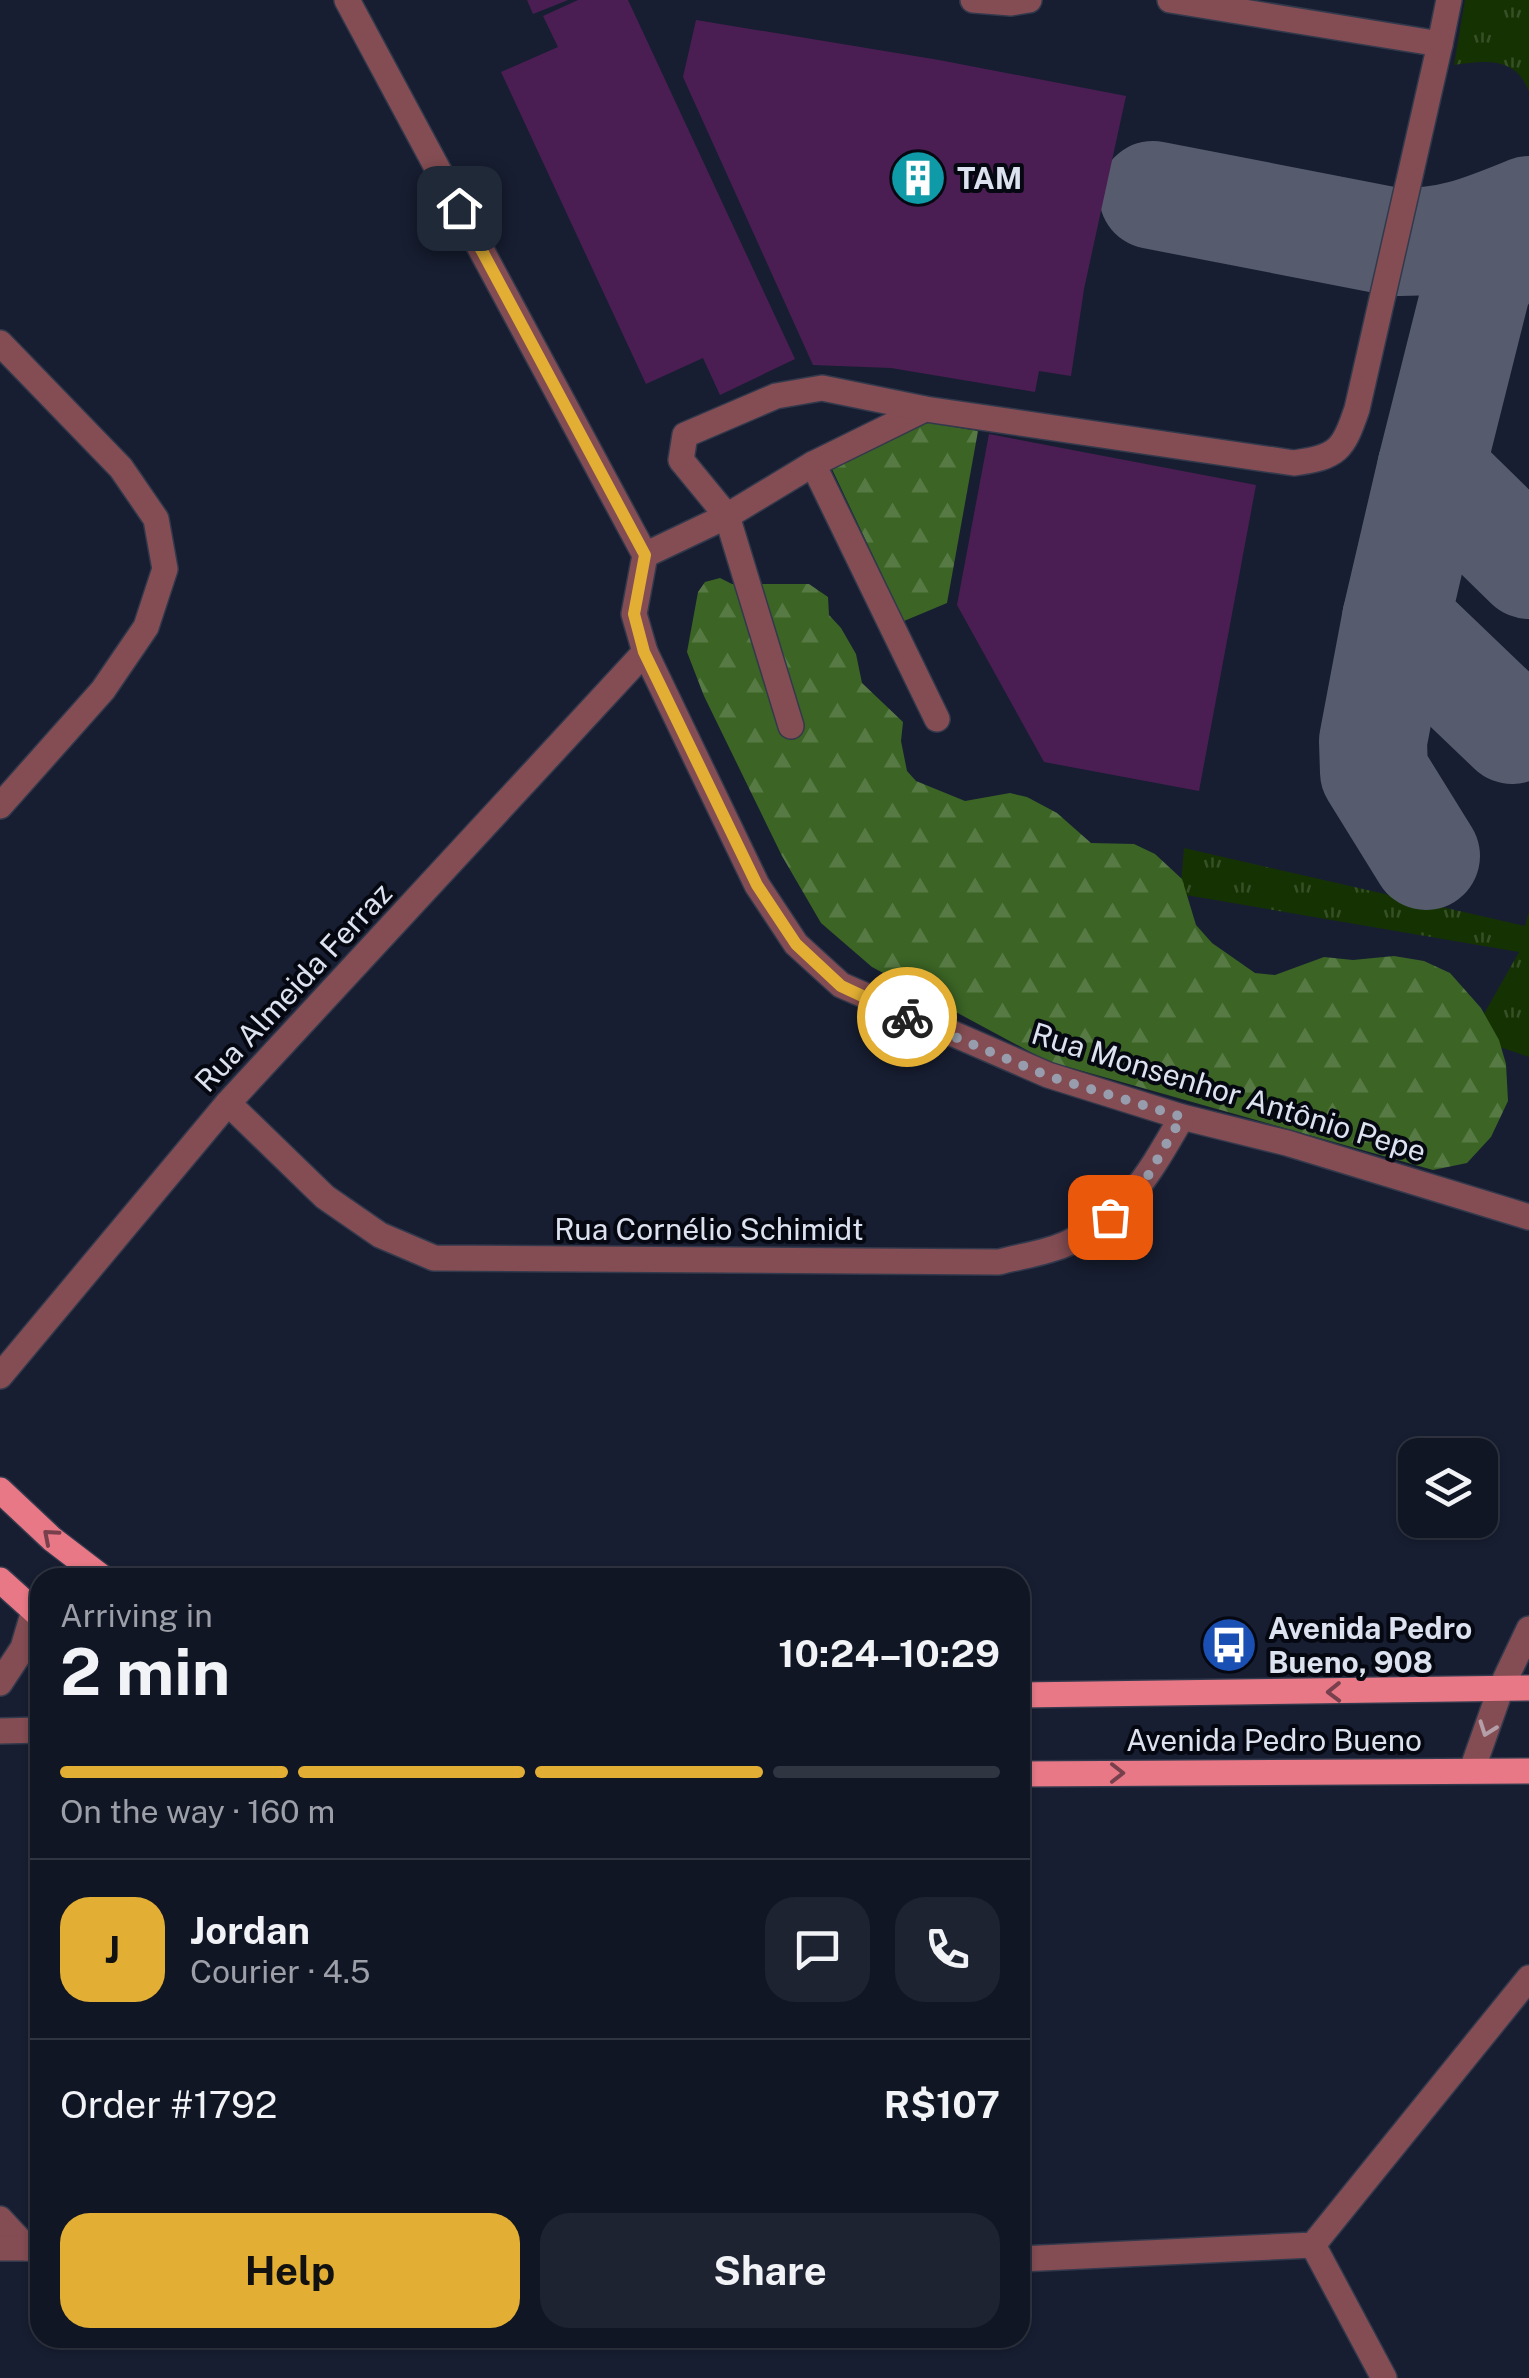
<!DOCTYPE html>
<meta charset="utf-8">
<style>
body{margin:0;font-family:"Public Sans",sans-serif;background:#1e2332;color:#f1f3f6;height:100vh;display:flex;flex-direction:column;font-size:38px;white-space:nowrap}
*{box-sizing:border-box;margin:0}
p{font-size:32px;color:#9c9fa7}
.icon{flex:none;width:55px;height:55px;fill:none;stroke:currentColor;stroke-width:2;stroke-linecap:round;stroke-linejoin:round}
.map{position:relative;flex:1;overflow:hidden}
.drawer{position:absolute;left:30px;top:1568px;width:1000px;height:780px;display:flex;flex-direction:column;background:#111625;border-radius:30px;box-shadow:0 2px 8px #0004,0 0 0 2px #303542}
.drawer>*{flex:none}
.fabs{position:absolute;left:1398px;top:1438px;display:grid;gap:20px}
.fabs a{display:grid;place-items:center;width:100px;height:100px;border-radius:20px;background:#111625;box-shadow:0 2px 8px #0004,0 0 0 2px #303542;font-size:50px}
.pin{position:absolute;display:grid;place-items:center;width:85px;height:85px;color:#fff;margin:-42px;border-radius:20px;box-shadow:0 5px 15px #0006}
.courier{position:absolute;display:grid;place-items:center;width:100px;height:100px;margin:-50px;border:8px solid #e2af34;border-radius:50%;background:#fff;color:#222;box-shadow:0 2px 12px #0007}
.head em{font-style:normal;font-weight:700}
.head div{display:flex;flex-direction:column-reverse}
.head{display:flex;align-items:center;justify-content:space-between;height:170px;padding:0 30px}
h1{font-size:65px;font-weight:700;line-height:75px}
.bar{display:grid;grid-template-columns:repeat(4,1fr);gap:15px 10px;align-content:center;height:120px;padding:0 30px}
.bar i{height:12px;border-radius:8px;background:#303542}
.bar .selected{background:#e2af34}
.bar p{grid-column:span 4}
.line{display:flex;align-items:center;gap:25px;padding:0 30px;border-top:2px solid #303542}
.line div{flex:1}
.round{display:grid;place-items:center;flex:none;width:105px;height:105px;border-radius:30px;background:#1e2332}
.action{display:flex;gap:20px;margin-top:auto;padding:20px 30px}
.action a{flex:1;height:115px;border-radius:30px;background:#e2af34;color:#111;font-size:40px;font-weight:700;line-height:115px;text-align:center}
.action a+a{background:#1e2332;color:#f1f3f6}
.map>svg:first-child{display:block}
.grass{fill:url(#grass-tufts)}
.forest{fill:url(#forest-firs)}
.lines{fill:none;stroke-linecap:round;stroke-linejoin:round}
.taxiway{stroke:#565c6e;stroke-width:108}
.building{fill:#4b1e53}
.minor-casing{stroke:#33394c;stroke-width:28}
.major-casing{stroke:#33394c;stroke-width:28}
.minor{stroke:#834d53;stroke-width:25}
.major{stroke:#e87886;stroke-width:25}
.oneway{stroke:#77404c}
.oneway2{stroke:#b49fa9}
.done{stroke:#979dac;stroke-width:10;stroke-dasharray:0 18}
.route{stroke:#e2af34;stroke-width:12}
.labels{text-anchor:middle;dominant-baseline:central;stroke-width:8;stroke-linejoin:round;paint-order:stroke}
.poi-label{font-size:30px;font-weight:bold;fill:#dce2ef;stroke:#060811;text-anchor:start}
.street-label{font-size:30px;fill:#dce2ef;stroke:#060811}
</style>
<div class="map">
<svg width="1529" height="2378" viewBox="0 0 1529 2378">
<defs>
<pattern id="grass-tufts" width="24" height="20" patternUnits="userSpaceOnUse" patternTransform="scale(2.5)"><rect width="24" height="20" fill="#153202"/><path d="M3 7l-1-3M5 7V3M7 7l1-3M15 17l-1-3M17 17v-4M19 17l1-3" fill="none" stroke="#364f27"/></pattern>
<pattern id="forest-firs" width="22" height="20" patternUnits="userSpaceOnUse" patternTransform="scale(2.5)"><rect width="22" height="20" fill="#3b6425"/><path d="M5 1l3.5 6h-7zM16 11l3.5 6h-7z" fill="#577a45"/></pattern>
</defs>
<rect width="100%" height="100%" fill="#171e31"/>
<g class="grass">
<path d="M1465,0H1529V92C1517,57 1486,60 1454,65Z"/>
<polygon points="1184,848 1525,926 1529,911 1529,1057 1471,1037 1519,952 1180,894"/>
</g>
<g class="forest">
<polygon points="925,422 978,431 947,603 904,621 831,467"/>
<polygon points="720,578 732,584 809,584 828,597 829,615 841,628 856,654 862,683 903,722 901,741 907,771 916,781 965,801 1010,793 1027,797 1057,813 1091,843 1134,844 1155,854 1182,879 1196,925 1212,943 1255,973 1275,975 1324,957 1353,960 1394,956 1424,961 1450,973 1481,1008 1499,1040 1506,1064 1508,1101 1491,1137 1467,1163 1433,1170 1047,1061 872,967 821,923 782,856 704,696 687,652 698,592 705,582"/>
</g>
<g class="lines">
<g class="taxiway">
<path d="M1153,195L1395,242C1449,243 1480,230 1529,210"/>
<polyline points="1529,230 1491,264 1478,282 1431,469 1529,565"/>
<polyline points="1431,469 1396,619 1512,730"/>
<polyline points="1396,619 1373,741 1374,772 1426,856"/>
</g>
</g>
<g class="building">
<polygon points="527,0 568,0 533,14"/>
<polygon points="578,0 628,0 795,359 720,395 703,358 646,384 501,72 558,47 543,16"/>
<polygon points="696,20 939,60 1126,96 1084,289 1071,376 1039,371 1035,392 891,368 813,365 683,77"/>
<polygon points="989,434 1256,485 1199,791 1044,762 957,605"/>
</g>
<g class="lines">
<g class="minor-casing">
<g id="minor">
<polyline points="347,0 645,555 634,614 645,652 757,885 796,944 841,985 1048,1075 1182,1117 1287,1143 1529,1217"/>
<polyline points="973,0 1011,3 1029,0"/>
<polyline points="1170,0 1440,44 1449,0"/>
<polyline points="0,343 121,468 156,519 165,569 146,627 103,690 0,806"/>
<polyline points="813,464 937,719"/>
<polyline points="645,555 727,516 813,464 925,409"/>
<path d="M791,726L727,516L681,460L685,435L776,396L822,388L925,409L1294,463C1338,457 1343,450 1357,409L1440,44"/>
<path d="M228,1103L325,1197L380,1235L434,1258L999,1262C1021,1256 1047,1253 1068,1243C1128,1214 1150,1172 1182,1117"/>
<polyline points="0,1376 228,1103 645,652"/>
<polyline points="0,1683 23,1648 34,1611"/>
<polyline points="0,1731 40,1730"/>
<polyline points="1472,1770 1501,1688 1529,1629"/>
<polyline points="0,2219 27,2248"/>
<polyline points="1313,2245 1384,2378"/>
<polyline points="0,2248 40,2248"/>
<polyline points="1020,2259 1313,2245 1529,1978"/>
</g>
</g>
<g class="major-casing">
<g id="major">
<polyline points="0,1490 52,1539 103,1578"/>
<polyline points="0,1580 40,1616"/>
<polyline points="1020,1695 1529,1688"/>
<polyline points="1020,1774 1529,1771"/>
</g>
</g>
<use href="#minor" class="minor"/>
<use href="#major" class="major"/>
</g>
<defs><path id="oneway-chevron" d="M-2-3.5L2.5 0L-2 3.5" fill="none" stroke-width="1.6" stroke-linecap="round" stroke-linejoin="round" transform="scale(2.5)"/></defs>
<g class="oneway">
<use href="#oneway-chevron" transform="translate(50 1536) rotate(-139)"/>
<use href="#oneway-chevron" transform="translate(1334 1692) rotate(179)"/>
<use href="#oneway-chevron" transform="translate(1117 1773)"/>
</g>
<use class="oneway2" href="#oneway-chevron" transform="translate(1487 1729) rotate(110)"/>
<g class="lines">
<polyline class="done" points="907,1017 1048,1076 1182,1117 1142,1186 1110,1217"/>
<polyline class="route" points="459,208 645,555 634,614 644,652 757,885 796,944 841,986 907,1017"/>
</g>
<defs>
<g id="building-disc" transform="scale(2.875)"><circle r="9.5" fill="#0f9aa8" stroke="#060811"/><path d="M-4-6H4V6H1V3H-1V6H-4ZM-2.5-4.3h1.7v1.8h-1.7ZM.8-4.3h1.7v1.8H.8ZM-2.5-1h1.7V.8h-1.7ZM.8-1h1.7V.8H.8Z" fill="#fff"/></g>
<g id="bus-disc" transform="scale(2.875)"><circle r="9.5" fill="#1a4fb4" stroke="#060811"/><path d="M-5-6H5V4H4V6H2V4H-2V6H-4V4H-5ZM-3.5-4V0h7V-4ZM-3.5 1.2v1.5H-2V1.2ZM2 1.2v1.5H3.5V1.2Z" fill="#fff"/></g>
</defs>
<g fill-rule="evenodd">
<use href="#building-disc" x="918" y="178"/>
<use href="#bus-disc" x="1229" y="1645"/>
</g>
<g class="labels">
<g class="poi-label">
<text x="957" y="178">TAM</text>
<text x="1268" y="1628">Avenida Pedro<tspan x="1268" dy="34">Bueno, 908</tspan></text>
</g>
<g class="street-label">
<text transform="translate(293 987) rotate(-47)">Rua Almeida Ferraz</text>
<text transform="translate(1229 1092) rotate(17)">Rua Monsenhor Antônio Pepe</text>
<text x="709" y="1229">Rua Cornélio Schimidt</text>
<text x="1274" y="1740">Avenida Pedro Bueno</text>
</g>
</g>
</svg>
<div class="fabs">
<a><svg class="icon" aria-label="layers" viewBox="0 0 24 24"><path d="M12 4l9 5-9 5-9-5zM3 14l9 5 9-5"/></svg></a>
</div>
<div class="pin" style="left:1110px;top:1217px;background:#ea580c"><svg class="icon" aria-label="bag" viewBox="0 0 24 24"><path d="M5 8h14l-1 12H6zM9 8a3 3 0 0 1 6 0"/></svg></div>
<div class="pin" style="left:459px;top:208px;background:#1f2937"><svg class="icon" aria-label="home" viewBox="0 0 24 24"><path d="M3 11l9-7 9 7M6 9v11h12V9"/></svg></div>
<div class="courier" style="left:907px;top:1017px"><svg class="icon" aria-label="bike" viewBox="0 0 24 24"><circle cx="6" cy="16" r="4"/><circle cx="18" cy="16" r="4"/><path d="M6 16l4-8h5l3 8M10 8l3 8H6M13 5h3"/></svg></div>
<section class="drawer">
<div class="head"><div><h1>2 min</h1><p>Arriving in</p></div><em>10:24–10:29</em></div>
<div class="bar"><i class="selected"></i><i class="selected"></i><i class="selected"></i><i></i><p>On the way · 160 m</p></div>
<div class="line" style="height:180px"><b class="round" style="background:#e2af34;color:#111">J</b><div><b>Jordan</b><p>Courier · 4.5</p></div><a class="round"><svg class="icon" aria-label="chat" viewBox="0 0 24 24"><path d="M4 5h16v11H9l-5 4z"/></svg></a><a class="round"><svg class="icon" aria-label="phone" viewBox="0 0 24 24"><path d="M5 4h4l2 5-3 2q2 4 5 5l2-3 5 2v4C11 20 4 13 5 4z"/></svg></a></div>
<div class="line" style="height:130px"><div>Order #1792</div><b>R$107</b></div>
<div class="action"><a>Help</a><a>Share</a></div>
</section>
</div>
